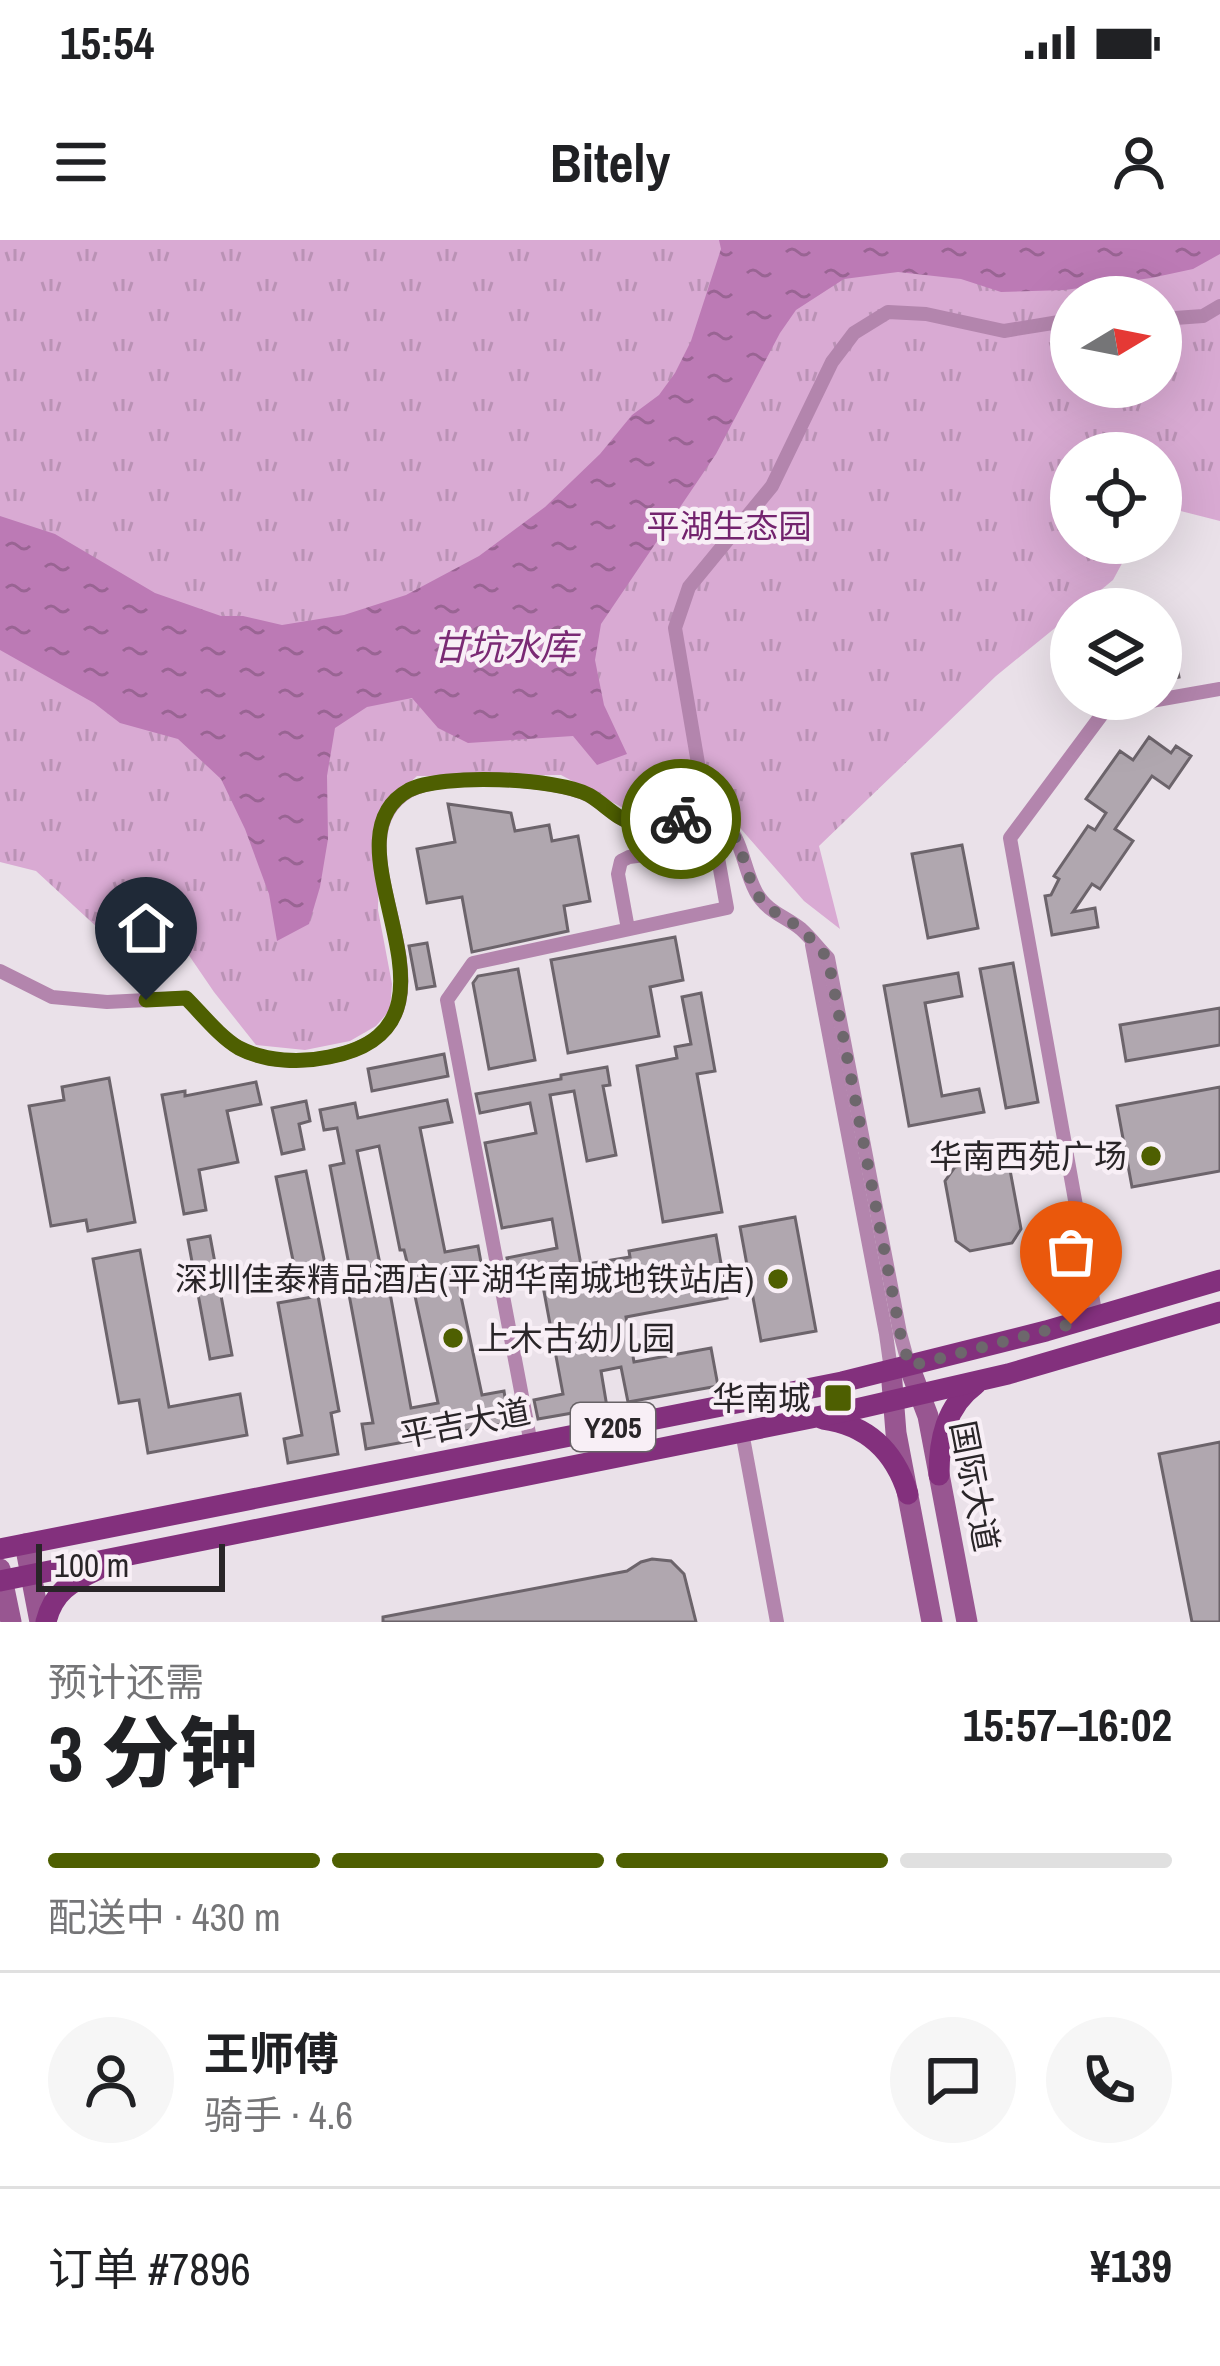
<!DOCTYPE html>
<html lang="zh">
<meta charset="utf-8">
<style>
body{margin:0;font-family:"Archivo Narrow","Noto Sans SC",sans-serif;background:#f6f6f6;color:#202124;height:100vh;display:flex;flex-direction:column;font-size:45px;white-space:nowrap}
*{box-sizing:border-box;margin:0}
p{font-size:39px;color:#757577}
.icon{flex:none;width:66px;height:66px;fill:none;stroke:currentColor;stroke-width:2;stroke-linecap:round;stroke-linejoin:round}
.map{position:relative;height:1382px;overflow:hidden}
.details{display:flex;flex-direction:column;background:#fff;flex:1}
.details>*{flex:none}
.needle{width:78px;rotate:80deg}
.tools{position:absolute;left:1050px;top:36px;display:grid;gap:24px}
.tools a{display:grid;place-items:center;width:132px;height:132px;border-radius:50%;background:#fff;box-shadow:0 12px 48px #0002;font-size:60px}
.scale{position:absolute;left:36px;bottom:30px;width:189px;box-sizing:border-box;padding-left:12px;border:6px solid #292528;border-top:0;font-size:33px;line-height:42px;white-space:nowrap;color:#292528;-webkit-text-stroke:9px #f8eff6;paint-order:stroke}
.pin{position:absolute;display:grid;place-items:center;width:102px;height:102px;color:#fff;margin:-123px -51px;border-radius:50% 50% 50% 0;rotate:-45deg;box-shadow:0 0 12px #0007}
.pin .icon{rotate:45deg}
.courier{position:absolute;display:grid;place-items:center;width:120px;height:120px;margin:-60px;border:9px solid #4e5f01;border-radius:50%;background:#fff;color:#222;box-shadow:0 3px 15px #0007}
.summary em{font-style:normal;font-weight:800}
.summary div{display:flex;flex-direction:column-reverse}
.summary{display:flex;align-items:center;justify-content:space-between;height:204px;padding:0 48px}
h1{font-size:78px;font-weight:800;line-height:90px}
.bar{display:grid;grid-template-columns:repeat(4,1fr);gap:18px 12px;align-content:center;height:144px;padding:0 48px}
.bar i{height:15px;border-radius:9px;background:#e0e0e0}
.bar .on{background:#4e5f01}
.bar p{grid-column:span 4}
.line{display:flex;align-items:center;gap:30px;padding:0 48px;border-top:3px solid #e0e0e0}
.line div{flex:1}
.round{display:grid;place-items:center;flex:none;width:126px;height:126px;border-radius:63px;background:#f6f6f6}
.status{display:flex;justify-content:space-between;align-items:center;height:84px;padding:0 60px;background:#fff;direction:ltr}
.status svg{height:33px;fill:currentColor}
header{display:flex;justify-content:space-between;align-items:center;height:156px;padding:0 48px;background:#fff;font-size:54px;font-weight:800}
.map>svg:first-child{display:block}
.park{fill:url(#park-tufts);fill-rule:evenodd}
.water{fill:url(#water-ripples)}
.building{fill:#b0a7af;stroke:#6c646b;stroke-width:3}
.lines{fill:none;stroke-linecap:round;stroke-linejoin:round}
.street{stroke:#b385ad;stroke-width:14}
.secondary{stroke:#985691;stroke-width:21}
.primary{stroke:#83307d;stroke-width:21}
.done{stroke:#6d676c;stroke-width:12;stroke-dasharray:0 21.6}
.route{stroke:#4e5f01;stroke-width:15}
.poi-dot{fill:#4e5f01;stroke:#f8eff6;stroke-width:4.5}
.labels{text-anchor:middle;dominant-baseline:central;stroke-width:9;stroke-linejoin:round;paint-order:stroke}
.shield{fill:#f8eff6;stroke:#676266;stroke-width:3}
.shield-label{font-size:30px;font-weight:bold;fill:#292528}
.park-label{font-size:33px;fill:#73236e;stroke:#f8eff6}
.poi-label{font-size:33px;fill:#292528;stroke:#f8eff6;text-anchor:end}
.street-label{font-size:33px;fill:#292528;stroke:#f8eff6}
.water-label{font-size:36px;font-style:italic;fill:#7a2a74;stroke:#f8eff6}
</style>
<div class="status"><b>15:54</b><svg viewBox="0 0 49 12"><path d="M0 12V9h3v3zM5 12V6h3v6zM10 12V3h3v9zM15 12V0h3v12zM26 1h20v11H26zM47 4h2v5h-2z"/></svg></div>
<header><svg class="icon" aria-label="menu" viewBox="0 0 24 24"><path d="M4 6h16M4 12h16M4 18h16"/></svg>Bitely<svg class="icon" aria-label="person" viewBox="0 0 24 24"><circle cx="12" cy="8" r="4"/><path d="M4 21q1-7 8-7t8 7"/></svg></header>
<div class="map">
<svg width="1220" height="1382" viewBox="0 0 1220 1382">
<defs>
<pattern id="park-tufts" width="24" height="20" patternUnits="userSpaceOnUse" patternTransform="scale(3)"><rect width="24" height="20" fill="#d9aad3"/><path d="M3 7l-1-3M5 7V3M7 7l1-3M15 17l-1-3M17 17v-4M19 17l1-3" fill="none" stroke="#ba92b5"/></pattern>
<pattern id="water-ripples" width="26" height="14" patternUnits="userSpaceOnUse" patternTransform="scale(3)"><rect width="26" height="14" fill="#bc7ab5"/><path d="M2 4q2-2 4 0t4 0M15 11q2-2 4 0t4 0" fill="none" stroke="#996493"/></pattern>
</defs>
<rect width="100%" height="100%" fill="#eae1e9"/>
<path class="park" d="M0,0H1220V281L1161,266V213H1071V303H1133L1113,340L1078,369H1071V375L996,436L819,606L840,689L804,661L727,573L627,570L561,535L417,536L380,570L378,670L392,744L390,770L376,786L350,801L305,810L256,805L214,752L173,692L99,689L36,631L0,622ZM1071,57H1161V147H1071Z"/>
<polygon class="water" points="719,0 1220,0 1220,14 1193,29 1151,38 1065,50 1001,52 961,39 898,32 844,39 796,70 780,93 716,214 601,384 595,420 604,465 627,514 597,525 573,496 468,503 438,488 412,458 367,467 335,488 327,536 328,599 320,647 309,684 277,701 269,654 245,589 221,539 178,499 120,483 94,463 0,410 0,276 55,294 155,353 221,376 243,376 282,385 344,375 406,355 479,316 545,267 600,214 632,175 659,155 675,133 691,101 721,9"/>
<g class="building">
<polygon points="1171,394 1179,437 1161,441 1161,396"/>
<polygon points="1149,497 1171,513 1176,506 1191,516 1169,548 1152,536 1115,589 1133,601 1100,649 1092,644 1073,672 1095,668 1098,687 1052,695 1045,656 1051,655 1059,639 1054,636 1088,586 1095,590 1106,573 1086,559 1120,511 1133,520"/>
<polygon points="448,564 511,573 515,591 549,585 552,601 578,596 590,661 564,666 568,691 472,712 462,657 427,663 417,609 455,602"/>
<polygon points="962,605 978,688 928,698 912,614"/>
<polygon points="675,697 683,740 650,747 659,796 568,813 551,720"/>
<polygon points="427,703 435,746 417,749 409,706"/>
<polygon points="1013,723 1038,862 1006,868 980,729"/>
<polygon points="518,729 535,820 489,829 473,743 478,736"/>
<polygon points="958,733 962,756 925,763 942,856 979,849 984,872 909,886 884,746"/>
<polygon points="701,753 715,831 697,834 722,972 663,982 637,826 677,818 675,807 691,804 682,757"/>
<polygon points="1220,768 1220,805 1126,821 1120,785"/>
<polygon points="444,814 448,836 372,851 368,829"/>
<polygon points="607,827 610,845 603,846 616,915 587,921 574,851 550,855 581,1025 630,1017 629,1011 716,995 727,1058 626,1077 634,1122 711,1108 718,1146 628,1162 621,1127 601,1131 607,1167 538,1179 534,1160 563,1154 540,1030 511,1036 507,1018 557,1008 552,979 502,988 485,903 536,893 530,863 480,873 476,854 561,839 561,835"/>
<polygon points="109,838 135,982 88,991 86,980 51,986 29,866 64,860 62,847"/>
<polygon points="256,842 261,864 227,871 238,922 199,930 206,970 184,974 162,855 185,851 185,856"/>
<polygon points="1220,847 1220,931 1132,947 1117,866"/>
<polygon points="447,860 452,882 420,888 445,1012 478,1006 482,1028 456,1033 482,1155 504,1151 509,1183 366,1209 362,1184 373,1183 348,1049 388,1042 411,1168 438,1163 412,1042 404,1010 400,1010 379,906 357,911 380,1024 350,1030 330,926 344,923 337,888 324,890 320,870 355,863 358,878"/>
<polygon points="306,861 310,881 299,884 304,909 282,914 272,868"/>
<polygon points="996,920 1010,930 1021,989 1012,1003 970,1011 956,1001 945,941 955,927"/>
<polygon points="306,931 327,1034 297,1040 276,937"/>
<polygon points="795,977 816,1091 761,1101 740,987"/>
<polygon points="210,996 232,1115 210,1119 188,1000"/>
<polygon points="140,1010 169,1167 240,1154 247,1195 148,1213 139,1160 119,1163 93,1019"/>
<polygon points="318,1056 339,1171 331,1173 338,1214 288,1223 284,1199 302,1195 278,1063"/>
<polygon points="1220,1202 1220,1382 1192,1382 1159,1214"/>
<polygon points="652,1319 671,1321 684,1334 696,1382 383,1382 383,1377 627,1331 641,1322"/>
</g>
<g class="lines">
<g class="street">
<polyline points="1161,79 1203,76 1220,66"/>
<polyline points="704,575 701,541 675,388 689,347 772,246 832,122 854,93 888,72 926,74 1004,91 1071,80"/>
<polyline points="812,705 886,1094 891,1130"/>
<path d="M0,731L52,757L107,762L186,758C202,774 220,797 239,808C265,822 300,823 329,817C492,785 315,605 409,551C441,532 555,538 588,555C604,564 616,579 634,584C656,589 691,575 716,575C744,595 741,624 756,652C767,672 785,676 801,689C811,698 819,709 828,718L900,1093L909,1126"/>
<polyline points="1096,1077 1010,598 1106,469 1220,449"/>
<polyline points="742,1192 777,1382"/>
<polyline points="531,1204 447,760 473,723 727,668 718,618 700,608 629,617 621,621 618,634 628,689"/>
</g>
<g class="secondary">
<polyline points="909,1126 928,1176 967,1382"/>
<polyline points="891,1130 896,1193 932,1382"/>
<polyline points="25,1304 40,1382"/>
<polyline points="0,1329 11,1382"/>
</g>
<g class="primary">
<path d="M823,1179C868,1185 895,1212 908,1254"/>
<path d="M939,1235C939,1200 946,1166 975,1145"/>
<polyline points="0,1309 842,1142 1046,1091 1220,1040"/>
<polyline points="0,1341 856,1169 1008,1134 1220,1072"/>
<path d="M46,1382C53,1352 71,1342 97,1330"/>
</g>
</g>
<g class="lines">
<path class="done" d="M681,579L716,575C744,595 741,624 756,652C767,672 785,676 801,689C811,698 819,709 828,718L902,1102L910,1126L1071,1084"/>
<path class="route" d="M146,760L186,758C202,774 220,797 239,808C266,822 301,823 329,817C491,786 314,602 409,550C442,533 557,538 589,555C605,564 617,580 636,584C649,587 667,581 681,579"/>
</g>
<g class="poi-dot">
<circle cx="1151" cy="916" r="12"/>
<circle cx="778" cy="1039" r="12"/>
<circle cx="453" cy="1098" r="12"/>
<rect x="823" y="1143" width="30" height="30" rx="6"/>
</g>
<g class="labels">
<rect class="shield" x="571" y="1163" width="84" height="48" rx="9"/>
<g class="shield-label">
<text x="613" y="1187">Y205</text>
</g>
<g class="park-label">
<text x="729" y="286">平湖生态园</text>
</g>
<g class="poi-label">
<text x="1127" y="916">华南西苑广场</text>
<text x="754" y="1039">深圳佳泰精品酒店(平湖华南城地铁站店)</text>
<text x="477" y="1098" text-anchor="start">上木古幼儿园</text>
<text x="811" y="1158">华南城</text>
</g>
<g class="street-label">
<text transform="translate(465 1183) rotate(-11)">平吉大道</text>
<text transform="translate(975 1246) rotate(79)">国际大道</text>
</g>
<g class="water-label">
<text x="504" y="407">甘坑水库</text>
</g>
</g>
</svg>
<div class="tools">
<a><svg class="needle" viewBox="-14 -14 28 28"><path d="M0-13l5 13h-10z" fill="#e53935"/><path d="M0 13l5-13h-10z" fill="#757577"/></svg></a>
<a><svg class="icon" aria-label="locate" viewBox="0 0 24 24"><circle cx="12" cy="12" r="6"/><path d="M12 2v4M12 18v4M2 12h4M18 12h4"/></svg></a>
<a><svg class="icon" aria-label="layers" viewBox="0 0 24 24"><path d="M12 4l9 5-9 5-9-5zM3 14l9 5 9-5"/></svg></a>
</div>
<div class="scale">100 m</div>
<div class="pin" style="left:1071px;top:1084px;background:#ea580c"><svg class="icon" aria-label="bag" viewBox="0 0 24 24"><path d="M5 8h14l-1 12H6zM9 8a3 3 0 0 1 6 0"/></svg></div>
<div class="pin" style="left:146px;top:760px;background:#1f2937"><svg class="icon" aria-label="home" viewBox="0 0 24 24"><path d="M3 11l9-7 9 7M6 9v11h12V9"/></svg></div>
<div class="courier" style="left:681px;top:579px"><svg class="icon" aria-label="bike" viewBox="0 0 24 24"><circle cx="6" cy="16" r="4"/><circle cx="18" cy="16" r="4"/><path d="M6 16l4-8h5l3 8M10 8l3 8H6M13 5h3"/></svg></div>
</div>
<section class="details">
<div class="summary"><div><h1>3 分钟</h1><p>预计还需</p></div><em>15:57–16:02</em></div>
<div class="bar"><i class="on"></i><i class="on"></i><i class="on"></i><i></i><p>配送中 · 430 m</p></div>
<div class="line" style="height:216px"><a class="round"><svg class="icon" aria-label="person" viewBox="0 0 24 24"><circle cx="12" cy="8" r="4"/><path d="M4 21q1-7 8-7t8 7"/></svg></a><div><b>王师傅</b><p>骑手 · 4.6</p></div><a class="round"><svg class="icon" aria-label="chat" viewBox="0 0 24 24"><path d="M4 5h16v11H9l-5 4z"/></svg></a><a class="round"><svg class="icon" aria-label="phone" viewBox="0 0 24 24"><path d="M5 4h4l2 5-3 2q2 4 5 5l2-3 5 2v4C11 20 4 13 5 4z"/></svg></a></div>
<div class="line" style="height:156px"><div>订单 #7896</div><b>¥139</b></div>
</section>
